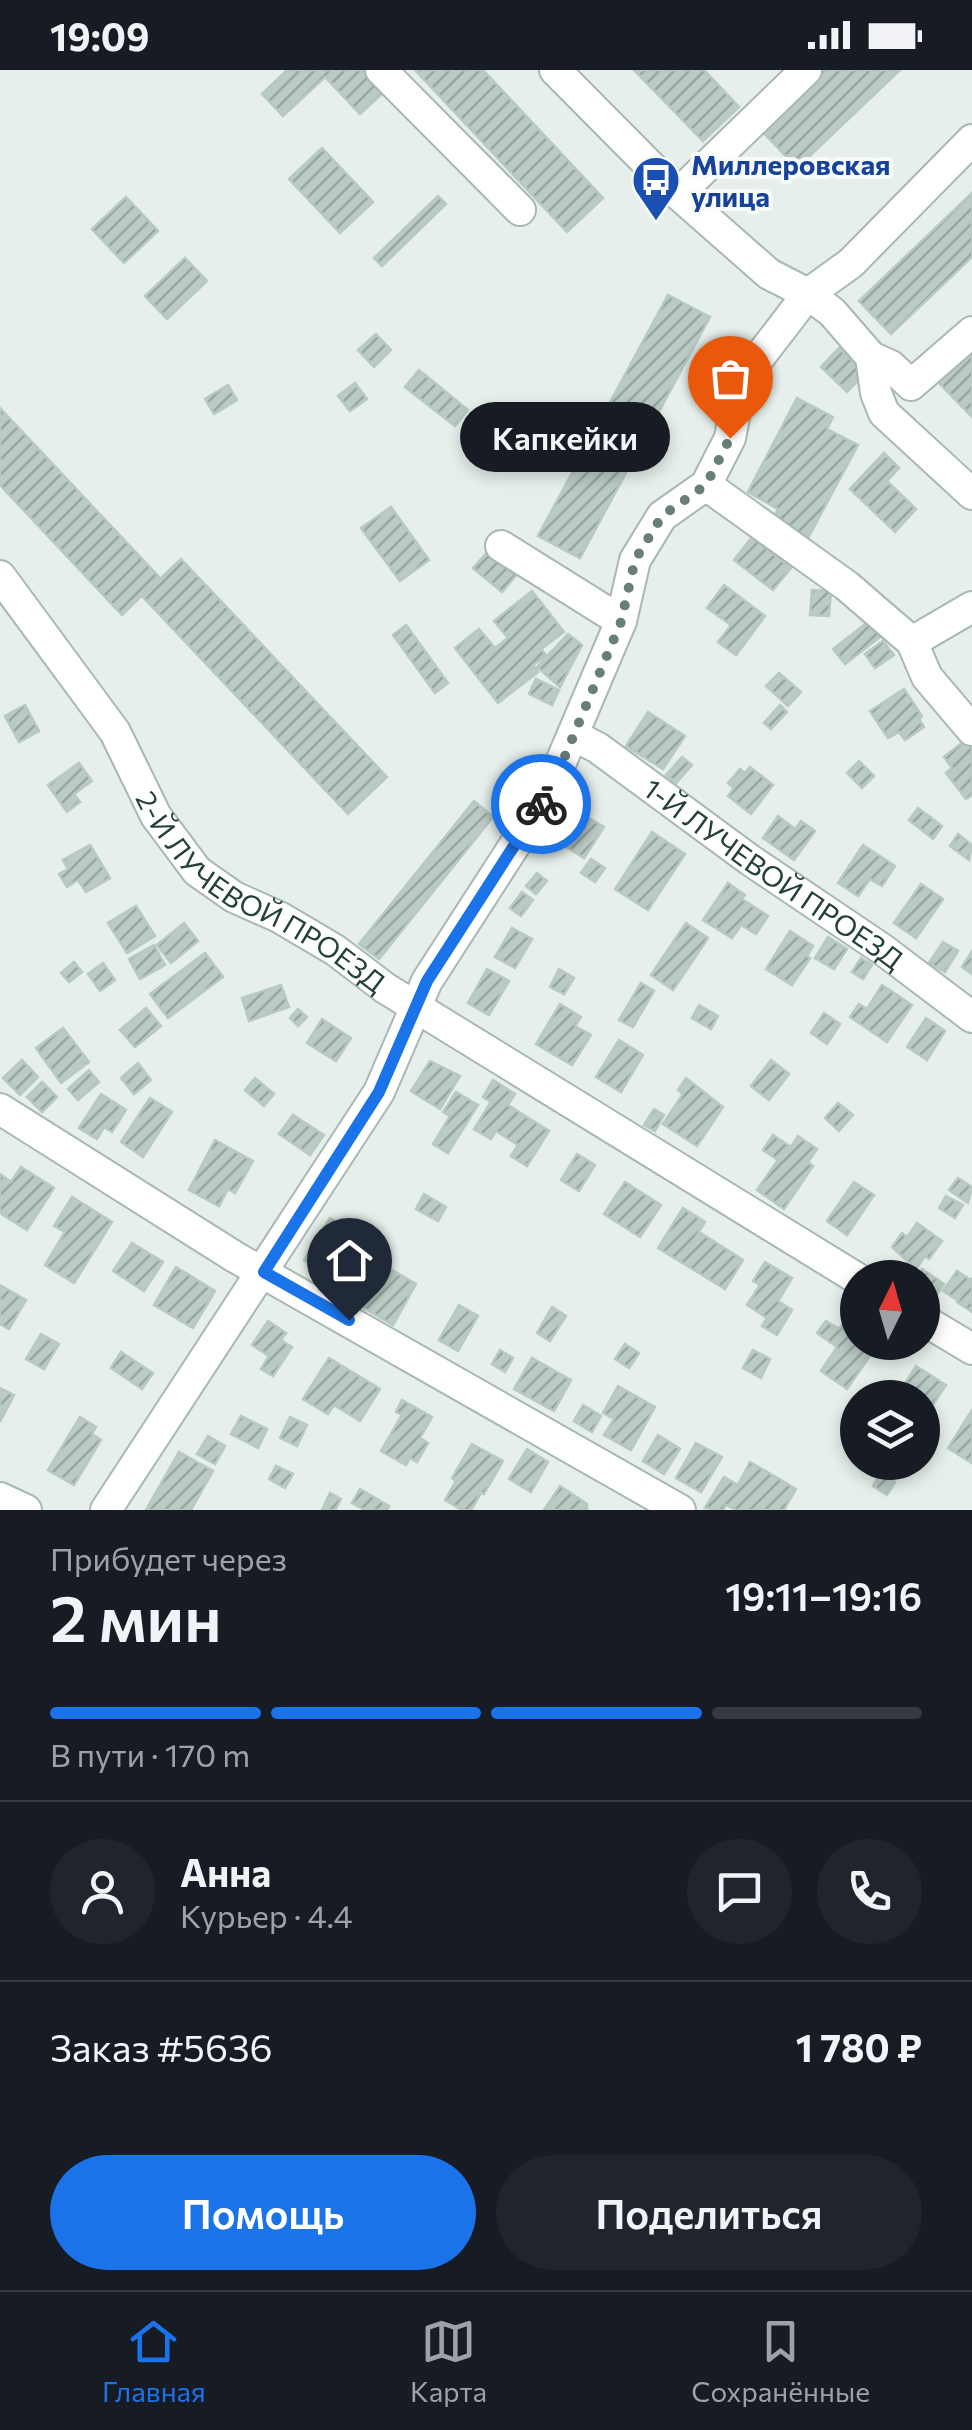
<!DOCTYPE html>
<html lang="ru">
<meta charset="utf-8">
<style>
body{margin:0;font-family:Commissioner,sans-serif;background:#20242c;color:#f1f3f6;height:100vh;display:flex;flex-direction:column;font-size:38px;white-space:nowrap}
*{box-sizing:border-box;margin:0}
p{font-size:32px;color:#9ea1a6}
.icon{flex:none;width:55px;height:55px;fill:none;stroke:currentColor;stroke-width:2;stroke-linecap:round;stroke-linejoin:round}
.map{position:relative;height:1440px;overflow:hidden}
.panel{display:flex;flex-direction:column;background:#171b24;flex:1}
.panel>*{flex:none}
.needle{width:65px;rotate:5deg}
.controls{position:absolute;left:840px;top:1190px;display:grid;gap:20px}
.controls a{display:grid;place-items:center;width:100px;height:100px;border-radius:50%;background:#171b24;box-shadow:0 5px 15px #0003;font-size:50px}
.pin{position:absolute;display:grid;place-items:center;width:85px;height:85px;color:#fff;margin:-102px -42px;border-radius:50% 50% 50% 0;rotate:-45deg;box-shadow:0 0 10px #0007}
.pin .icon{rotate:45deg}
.courier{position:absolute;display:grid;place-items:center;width:100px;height:100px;margin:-50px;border:8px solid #1a73e8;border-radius:50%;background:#fff;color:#222;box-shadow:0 2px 12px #0007}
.bubble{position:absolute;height:70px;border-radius:35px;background:#171b24;box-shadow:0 5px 15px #0003;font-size:32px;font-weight:600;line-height:70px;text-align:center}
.summary em{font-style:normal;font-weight:600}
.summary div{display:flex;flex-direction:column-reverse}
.summary{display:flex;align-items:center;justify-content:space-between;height:170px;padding:0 50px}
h1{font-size:65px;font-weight:600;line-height:75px}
.bar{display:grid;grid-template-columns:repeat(4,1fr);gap:15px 10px;align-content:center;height:120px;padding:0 50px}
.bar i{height:12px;border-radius:8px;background:#363941}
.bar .current{background:#1a73e8}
.bar p{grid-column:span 4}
.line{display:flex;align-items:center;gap:25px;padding:0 50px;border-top:2px solid #363941}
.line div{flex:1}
.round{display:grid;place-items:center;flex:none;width:105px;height:105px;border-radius:52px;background:#20242c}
.action{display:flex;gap:20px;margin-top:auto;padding:20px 50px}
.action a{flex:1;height:115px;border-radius:60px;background:#1a73e8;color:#fff;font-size:40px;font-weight:600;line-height:115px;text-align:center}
.action a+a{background:#20242c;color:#f1f3f6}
.status{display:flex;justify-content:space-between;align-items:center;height:70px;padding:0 50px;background:#171b24;direction:ltr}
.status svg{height:28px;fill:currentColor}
.tab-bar{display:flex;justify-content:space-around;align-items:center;height:140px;border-top:2px solid #363941;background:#171b24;font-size:28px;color:#9ea1a6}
.tab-bar a{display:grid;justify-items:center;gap:5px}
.tab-bar .current{color:#1a73e8}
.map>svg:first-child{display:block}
.building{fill:url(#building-hatch);stroke:#b8c9c2;stroke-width:2.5}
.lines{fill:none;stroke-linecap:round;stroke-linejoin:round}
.minor-casing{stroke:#a8b8b2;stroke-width:34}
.minor{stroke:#fff;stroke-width:30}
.done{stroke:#687f78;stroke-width:10;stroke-dasharray:0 18}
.route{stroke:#1a73e8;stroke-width:12}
.labels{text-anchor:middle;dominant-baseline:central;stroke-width:8;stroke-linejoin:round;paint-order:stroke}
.transit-label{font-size:28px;font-weight:bold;fill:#164399;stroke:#f7fbf9;text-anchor:start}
.street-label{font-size:28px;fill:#24423a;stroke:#f7fbf9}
</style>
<div class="status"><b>19:09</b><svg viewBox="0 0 49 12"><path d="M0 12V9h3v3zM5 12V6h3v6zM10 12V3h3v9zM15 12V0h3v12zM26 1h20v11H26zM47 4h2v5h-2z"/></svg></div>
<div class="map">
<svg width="972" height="1440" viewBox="0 0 972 1440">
<defs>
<pattern id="building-hatch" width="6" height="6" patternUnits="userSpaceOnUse" patternTransform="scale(2.5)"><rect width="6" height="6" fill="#bbcac4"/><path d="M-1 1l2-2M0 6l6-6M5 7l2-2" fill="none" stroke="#98a6a0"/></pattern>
</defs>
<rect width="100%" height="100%" fill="#e6efeb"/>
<g class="building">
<polygon points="287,0 364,0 384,22 360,44 325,7 283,46 262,24"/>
<polygon points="415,0 483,0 603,128 567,162"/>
<polygon points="634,0 704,0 739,37 703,71"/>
<polygon points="823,0 900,0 797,98 760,59"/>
<polygon points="322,78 373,132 340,163 289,109"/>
<polygon points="972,123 972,187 891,264 859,231"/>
<polygon points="438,126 446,134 382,196 374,188"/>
<polygon points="126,127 158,161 124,193 92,159"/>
<polygon points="185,188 207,211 167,249 145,226"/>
<polygon points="668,225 710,247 580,488 538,466"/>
<polygon points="376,264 391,280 374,297 358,280"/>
<polygon points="839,278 865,303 847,322 821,297"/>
<polygon points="972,279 972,347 938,312"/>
<polygon points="419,300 468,340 455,356 405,317"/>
<polygon points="355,313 367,329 350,341 338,326"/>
<polygon points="228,315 237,330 214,344 205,329"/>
<polygon points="797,328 833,347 827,359 858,375 808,468 772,450 778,439 748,422"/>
<polygon points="0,338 160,508 122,545 0,415"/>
<polygon points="884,383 899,398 887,411 916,439 895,462 850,419"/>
<polygon points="391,437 429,490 400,511 361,458"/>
<polygon points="752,467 791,498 773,520 734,490"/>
<polygon points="491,478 519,502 502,522 473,498"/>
<polygon points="181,489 387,707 348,744 142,526"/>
<polygon points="724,515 765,546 736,585 718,572 731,555 707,538"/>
<polygon points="812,520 831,521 829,546 810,545"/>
<polygon points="532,521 564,562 541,579 546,585 533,595 538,602 498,633 455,578 479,559 495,578 508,568 494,551"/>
<polygon points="868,552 880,567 845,594 833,579"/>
<polygon points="406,555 448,613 435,623 393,565"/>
<polygon points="568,564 582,575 560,617 537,597"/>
<polygon points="883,571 894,585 875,598 865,584"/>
<polygon points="779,603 801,622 788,636 766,616"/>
<polygon points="536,609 559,620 552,635 529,624"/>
<polygon points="904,619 922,646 919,649 924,657 905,670 899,662 888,668 870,641"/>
<polygon points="25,635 39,661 19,672 5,646"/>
<polygon points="780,635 787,642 771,659 764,653"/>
<polygon points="648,642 685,666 663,699 626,676"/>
<polygon points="968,668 972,673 972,725 966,729 946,703 952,698 944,687"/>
<polygon points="682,687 692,695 676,713 666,705"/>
<polygon points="859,691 874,706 862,718 847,703"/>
<polygon points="79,693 92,711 74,724 80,732 67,742 48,715"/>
<polygon points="750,697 773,715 751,744 728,726 734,718 728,713 740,699 745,703"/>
<polygon points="474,731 493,747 379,889 359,874"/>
<polygon points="918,738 942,756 933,769 909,750"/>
<polygon points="582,744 604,757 584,788 563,775"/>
<polygon points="778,746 795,759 801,751 815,761 794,790 763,768"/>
<polygon points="652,762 685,784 648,840 615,819"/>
<polygon points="958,764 972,775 969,790 950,776"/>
<polygon points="90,775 110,808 86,822 78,810 67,817 59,804 68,799 63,790"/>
<polygon points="863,775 895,796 882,816 870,809 858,826 838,813"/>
<polygon points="591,789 605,798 595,812 581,803"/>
<polygon points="537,803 547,811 536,824 526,816"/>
<polygon points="728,813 745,825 742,829 768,846 756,864 741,855 732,868 703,850"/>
<polygon points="921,814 943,829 916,868 894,853"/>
<polygon points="522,822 533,830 521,846 510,838"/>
<polygon points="136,836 155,866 127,883 108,853"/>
<polygon points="184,853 198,871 171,893 157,875"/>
<polygon points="686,853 708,868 673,920 651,905"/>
<polygon points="512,858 532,869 515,898 495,887"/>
<polygon points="790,861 813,876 807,886 810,888 792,915 766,899"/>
<polygon points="828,867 847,879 834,899 815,888"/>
<polygon points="943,872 958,881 945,902 929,893"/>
<polygon points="154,875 165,895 140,909 129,889"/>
<polygon points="972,881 972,904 962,897"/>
<polygon points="205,883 223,907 168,948 150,924"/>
<polygon points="861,888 872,895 863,909 852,902"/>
<polygon points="74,892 82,902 69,912 61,903"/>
<polygon points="103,893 115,910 100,921 88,904"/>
<polygon points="487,899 509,911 489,945 468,933"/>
<polygon points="559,899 574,908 564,924 550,917"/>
<polygon points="641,913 654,921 633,957 619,950"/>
<polygon points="281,915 289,937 249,951 242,928"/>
<polygon points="882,915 912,935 887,972 850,947 859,934 867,939"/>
<polygon points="560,934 581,947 575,956 591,965 572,995 536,974"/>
<polygon points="699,935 718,946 711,959 692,948"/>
<polygon points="146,938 161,956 135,977 120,960"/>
<polygon points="298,939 307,947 298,956 290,948"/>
<polygon points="824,943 840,954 827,974 811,963"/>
<polygon points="926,948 945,961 927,990 907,977"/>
<polygon points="322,949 351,968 336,991 307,973"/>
<polygon points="63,958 89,992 61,1013 36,978"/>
<polygon points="619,970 643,985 621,1022 596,1007"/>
<polygon points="22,990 38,1007 20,1025 3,1008"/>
<polygon points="771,990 789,1004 769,1030 751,1016"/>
<polygon points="430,991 460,1006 440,1039 411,1021"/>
<polygon points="138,993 151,1010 134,1024 121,1008"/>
<polygon points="89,1000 99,1012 78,1030 68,1019"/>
<polygon points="255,1008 274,1024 264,1036 245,1020"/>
<polygon points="686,1008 723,1037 697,1076 663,1054 683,1024 678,1020"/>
<polygon points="493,1010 515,1024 508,1035 549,1061 527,1096 511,1086 518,1075 496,1061 491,1069 474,1059 491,1032 483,1027"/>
<polygon points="42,1012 57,1027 42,1042 27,1027"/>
<polygon points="456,1022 478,1035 448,1083 433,1074 450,1046 443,1042"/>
<polygon points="101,1024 126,1040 112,1062 104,1057 97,1069 79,1058"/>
<polygon points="150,1028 172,1042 143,1087 121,1072"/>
<polygon points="838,1033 853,1045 839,1061 825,1048"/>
<polygon points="654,1039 664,1045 655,1061 644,1055"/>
<polygon points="293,1045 324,1065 310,1085 279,1064"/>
<polygon points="773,1065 791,1077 798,1066 817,1079 808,1092 813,1096 784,1139 757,1120 778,1090 763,1080"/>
<polygon points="215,1070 253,1091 235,1123 228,1119 219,1136 189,1120"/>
<polygon points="577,1084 595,1095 579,1121 561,1110"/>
<polygon points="21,1097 54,1118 27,1160 0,1143 0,1104 11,1112"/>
<polygon points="958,1108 972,1117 968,1133 949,1120"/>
<polygon points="625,1112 661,1135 640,1167 604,1144"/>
<polygon points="854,1112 874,1125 847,1165 827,1151"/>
<polygon points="424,1124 446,1137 438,1151 416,1139"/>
<polygon points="946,1126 963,1135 955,1148 939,1138"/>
<polygon points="72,1127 112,1152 74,1213 45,1195 65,1162 54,1156"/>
<polygon points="683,1138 705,1152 681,1192 658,1178"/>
<polygon points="330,1148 361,1167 335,1210 304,1190"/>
<polygon points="917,1153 942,1171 929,1189 925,1186 916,1199 892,1177 902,1163 907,1167"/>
<polygon points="699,1162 743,1190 725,1219 681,1192"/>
<polygon points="132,1173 163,1192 144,1221 113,1201"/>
<polygon points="765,1192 792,1208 778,1231 792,1240 777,1265 762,1256 767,1248 747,1235 760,1215 753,1211"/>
<polygon points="176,1197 215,1221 193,1258 154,1235"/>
<polygon points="387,1197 416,1214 393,1255 364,1238"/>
<polygon points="922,1199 944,1214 932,1232 922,1226 922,1208 917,1208"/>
<polygon points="957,1201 971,1210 957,1230 943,1221"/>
<polygon points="972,1209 972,1242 957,1232"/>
<polygon points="0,1215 26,1230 9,1259 0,1254"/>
<polygon points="459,1235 478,1246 458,1281 439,1270"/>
<polygon points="552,1237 566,1246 550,1271 537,1263"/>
<polygon points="845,1250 858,1258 858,1272 879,1273 847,1319 821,1301 837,1277 817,1263 826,1251 839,1259"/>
<polygon points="268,1251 286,1263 281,1270 292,1277 273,1306 261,1299 269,1286 252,1275"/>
<polygon points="41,1264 59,1274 44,1299 26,1289"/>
<polygon points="625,1274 639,1283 629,1298 615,1289"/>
<polygon points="500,1280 513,1288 505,1302 492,1294"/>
<polygon points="753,1280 770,1289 761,1308 743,1298"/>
<polygon points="121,1282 153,1303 142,1319 111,1298"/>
<polygon points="329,1288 380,1319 360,1351 334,1335 328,1344 303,1329"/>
<polygon points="532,1288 571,1310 554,1341 514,1319"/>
<polygon points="916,1296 946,1315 922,1351 922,1328 896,1328"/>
<polygon points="618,1316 655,1337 631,1380 604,1365 614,1349 603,1343"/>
<polygon points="0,1318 14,1325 0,1352"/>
<polygon points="402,1330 432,1347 420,1368 428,1373 417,1392 410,1388 406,1395 381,1381 402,1345 396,1342"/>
<polygon points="583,1335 601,1346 592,1362 574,1351"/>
<polygon points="972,1340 972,1393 948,1378"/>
<polygon points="241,1346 267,1359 258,1378 231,1364"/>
<polygon points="80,1347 96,1357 92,1364 101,1370 74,1415 48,1400"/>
<polygon points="290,1347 307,1355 297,1376 280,1368"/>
<polygon points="658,1365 680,1379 664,1404 643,1391"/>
<polygon points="208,1366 225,1376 215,1394 197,1384"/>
<polygon points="696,1373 722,1387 701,1422 676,1408"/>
<polygon points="472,1374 503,1391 484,1424 481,1423 471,1440 462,1440 445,1430 456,1411 452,1408"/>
<polygon points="527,1379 548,1392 531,1422 509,1409"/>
<polygon points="179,1382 213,1401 191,1440 146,1440"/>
<polygon points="750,1392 796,1419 784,1440 736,1440 726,1435 723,1440 705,1438 724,1407 738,1415"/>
<polygon points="276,1396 293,1404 285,1418 269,1409"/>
<polygon points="880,1403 895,1412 887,1425 873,1416"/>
<polygon points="560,1416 587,1434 587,1440 544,1440"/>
<polygon points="360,1419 389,1436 387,1440 365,1440 352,1433"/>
<polygon points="330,1423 341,1429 335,1440 322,1440"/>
</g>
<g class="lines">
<g class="minor-casing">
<g id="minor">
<polyline points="381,0 520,140"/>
<polyline points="555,0 678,124 769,204 808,224 832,242 871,287 876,323 884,343 972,424"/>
<polyline points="678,124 806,0"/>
<polyline points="871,287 891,296 911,315 972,262"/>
<polyline points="706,415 847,516 912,572 927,607 972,660"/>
<polyline points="501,476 621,551"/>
<path id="s1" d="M0,506L115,662L156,746L197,801L234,827L279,847L335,880L385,918L858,1209"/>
<polyline points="912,572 972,537"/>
<path id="s2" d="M575,666L598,678L750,790L882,879L972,947"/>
<polyline points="0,1039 235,1187 680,1440"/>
<polyline points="922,1249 972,1279"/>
<polyline points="0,1428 26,1440"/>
<polyline points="106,1440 379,1022 427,911 547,725 621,551 635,490 662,446 706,415 730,368 741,311 808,224 851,193 972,70"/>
</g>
</g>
<use href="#minor" class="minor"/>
</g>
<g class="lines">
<polyline class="done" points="541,734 560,698 621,552 635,490 662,446 706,415 730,368"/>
<polyline class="route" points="349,1250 264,1202 379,1022 427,911 541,734"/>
</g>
<defs>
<g id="bus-pin" transform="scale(2.5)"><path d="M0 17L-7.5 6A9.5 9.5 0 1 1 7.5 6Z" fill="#1a4fb4" stroke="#f7fbf9"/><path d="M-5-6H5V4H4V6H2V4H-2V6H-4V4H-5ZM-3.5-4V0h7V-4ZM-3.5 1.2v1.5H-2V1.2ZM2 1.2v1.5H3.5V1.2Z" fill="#fff"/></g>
</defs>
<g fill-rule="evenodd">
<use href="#bus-pin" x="656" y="110"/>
</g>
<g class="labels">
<g class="transit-label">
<text x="691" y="94">Миллеровская<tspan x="691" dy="32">улица</tspan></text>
</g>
<g class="street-label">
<text stroke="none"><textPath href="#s2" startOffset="242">1-Й ЛУЧЕВОЙ ПРОЕЗД</textPath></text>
<text stroke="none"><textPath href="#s1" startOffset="418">2-Й ЛУЧЕВОЙ ПРОЕЗД</textPath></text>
</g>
</g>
</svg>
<div class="controls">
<a><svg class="needle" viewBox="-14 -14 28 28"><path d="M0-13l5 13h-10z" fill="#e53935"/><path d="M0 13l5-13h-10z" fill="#9ea1a6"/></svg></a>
<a><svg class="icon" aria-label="layers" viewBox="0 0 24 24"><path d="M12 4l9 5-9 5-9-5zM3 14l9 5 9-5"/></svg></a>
</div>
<div class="pin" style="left:730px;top:368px;background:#ea580c"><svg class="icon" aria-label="bag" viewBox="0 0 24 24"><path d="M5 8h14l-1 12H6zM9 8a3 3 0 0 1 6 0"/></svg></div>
<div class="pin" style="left:349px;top:1250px;background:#1f2937"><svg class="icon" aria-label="home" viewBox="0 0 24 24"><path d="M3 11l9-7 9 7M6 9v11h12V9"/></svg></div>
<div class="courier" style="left:541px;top:734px"><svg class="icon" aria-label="bike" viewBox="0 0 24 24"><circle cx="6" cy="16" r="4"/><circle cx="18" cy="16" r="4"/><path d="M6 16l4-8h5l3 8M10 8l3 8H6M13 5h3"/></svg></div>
<div class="bubble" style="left:460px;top:332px;width:210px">Капкейки</div>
</div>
<section class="panel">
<div class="summary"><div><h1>2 мин</h1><p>Прибудет через</p></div><em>19:11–19:16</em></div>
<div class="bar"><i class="current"></i><i class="current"></i><i class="current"></i><i></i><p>В пути · 170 m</p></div>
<div class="line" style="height:180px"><a class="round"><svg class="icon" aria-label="person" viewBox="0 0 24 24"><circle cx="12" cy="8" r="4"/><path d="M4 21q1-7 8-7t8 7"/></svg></a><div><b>Анна</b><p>Курьер · 4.4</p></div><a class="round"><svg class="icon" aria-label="chat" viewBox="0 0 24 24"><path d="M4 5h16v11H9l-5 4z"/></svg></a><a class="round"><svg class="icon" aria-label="phone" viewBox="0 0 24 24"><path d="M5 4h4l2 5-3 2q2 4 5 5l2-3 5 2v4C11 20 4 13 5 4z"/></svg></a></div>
<div class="line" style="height:130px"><div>Заказ #5636</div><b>1 780 ₽</b></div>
<div class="action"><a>Помощь</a><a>Поделиться</a></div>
</section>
<nav class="tab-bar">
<a class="current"><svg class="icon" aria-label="home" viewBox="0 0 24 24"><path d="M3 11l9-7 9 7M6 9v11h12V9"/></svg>Главная</a>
<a><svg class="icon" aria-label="map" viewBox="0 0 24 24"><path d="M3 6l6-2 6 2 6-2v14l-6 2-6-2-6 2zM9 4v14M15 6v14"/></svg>Карта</a>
<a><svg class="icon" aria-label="saved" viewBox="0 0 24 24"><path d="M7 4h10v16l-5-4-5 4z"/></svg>Сохранённые</a>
</nav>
